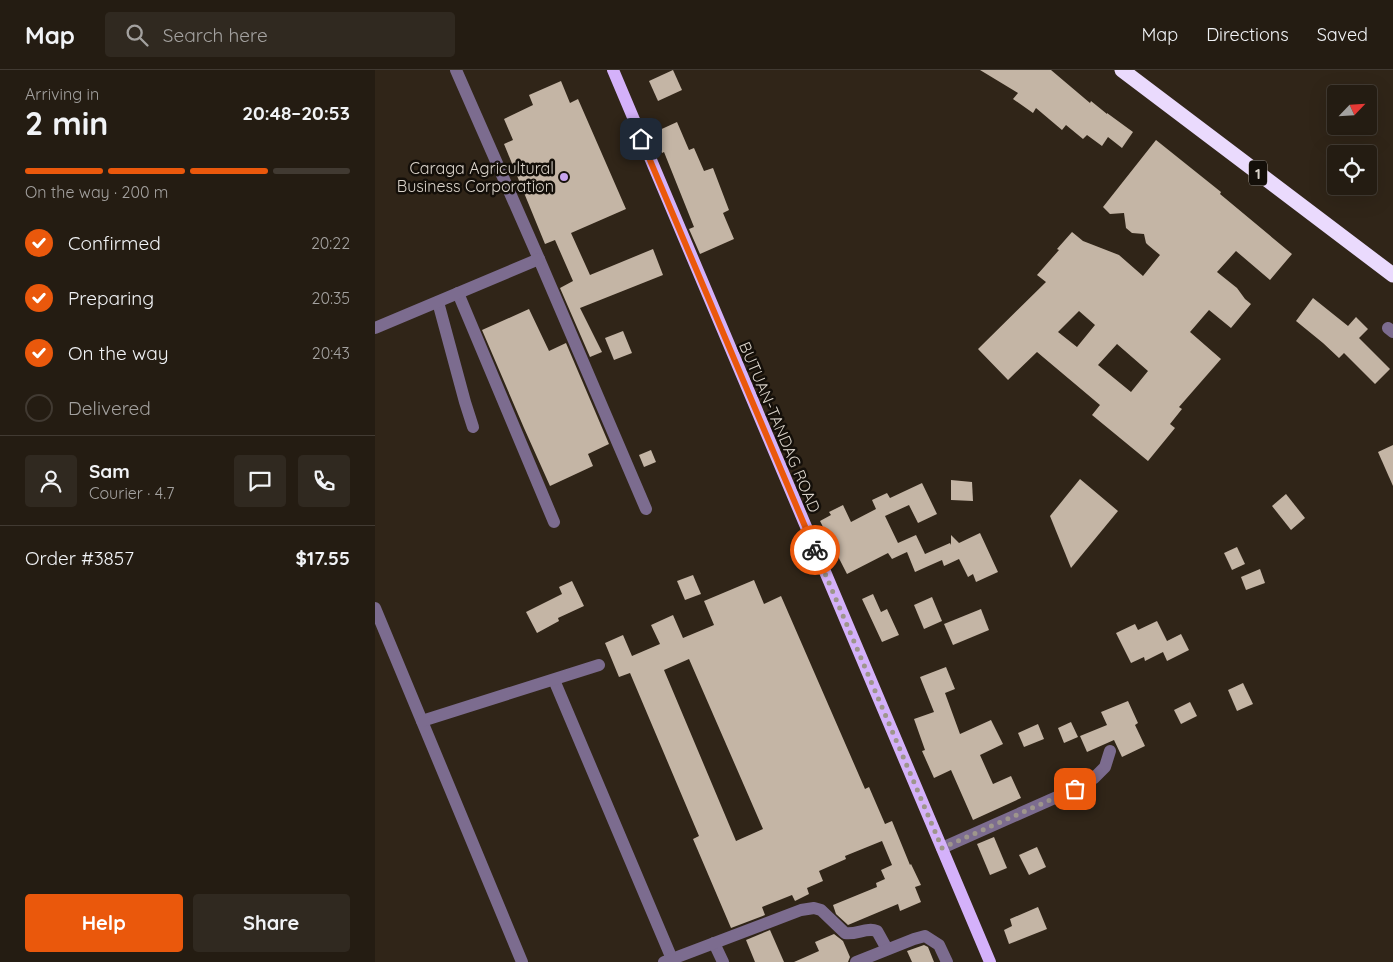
<!DOCTYPE html>
<meta charset="utf-8">
<style>
body{margin:0;font-family:Quicksand,sans-serif;background:#302920;color:#f1f3f6;height:100vh;display:flex;flex-direction:column;font-size:19px;white-space:nowrap}
*{box-sizing:border-box;margin:0}
p{font-size:16px;color:#a3a19f}
.icon{flex:none;width:28px;height:28px;fill:none;stroke:currentColor;stroke-width:2;stroke-linecap:round;stroke-linejoin:round}
.map{position:relative;flex:1;overflow:hidden}
.details{display:flex;flex-direction:column;background:#241c12;width:375px}
.details>*{flex:none}
.needle{width:32px;rotate:65deg}
.fabs{position:absolute;left:952px;top:15px;display:grid;gap:10px}
.fabs a{display:grid;place-items:center;width:50px;height:50px;border-radius:5px;background:#241c12;box-shadow:0 5px 20px #0002,0 0 0 1px #413a32;font-size:25px}
.pin{position:absolute;display:grid;place-items:center;width:42px;height:42px;color:#fff;margin:-21px;border-radius:10px;box-shadow:0 2px 8px #0006}
.courier{position:absolute;display:grid;place-items:center;width:50px;height:50px;margin:-25px;border:4px solid #ea580c;border-radius:50%;background:#fff;color:#222;box-shadow:0 1px 6px #0007}
.overview em{font-style:normal;font-weight:700}
.overview div{display:flex;flex-direction:column-reverse}
.overview{display:flex;align-items:center;justify-content:space-between;height:85px;padding:0 25px}
h1{font-size:32px;font-weight:700;line-height:38px}
.bar{display:grid;grid-template-columns:repeat(4,1fr);gap:8px 5px;align-content:center;height:60px;padding:0 25px}
.bar i{height:6px;border-radius:4px;background:#413a32}
.bar .on{background:#ea580c}
.bar p{grid-column:span 4}
.line{display:flex;align-items:center;gap:12px;padding:0 25px;border-top:1px solid #413a32}
.line div{flex:1}
.round{display:grid;place-items:center;flex:none;width:52px;height:52px;border-radius:5px;background:#302920}
ol{padding:0 25px;list-style:none}
li{display:flex;align-items:center;gap:15px;height:55px}
li p{margin-inline-start:auto}
li .icon{padding:5px;border-radius:50%;background:#ea580c;color:#fff;stroke-width:4}
li:last-child{color:#a3a19f}
li i{width:28px;height:28px;border:2px solid #413a32;border-radius:50%}
.cta{display:flex;gap:10px;margin-top:auto;padding:10px 25px}
.cta a{flex:1;height:58px;border-radius:5px;background:#ea580c;color:#fff;font-size:20px;font-weight:700;line-height:58px;text-align:center}
.cta a+a{background:#302920;color:#f1f3f6}
header{display:flex;align-items:center;gap:30px;box-sizing:border-box;height:70px;padding:0 25px;background:#241c12;border-bottom:1px solid #413a32}
header strong{font-size:24px}
nav{display:flex;gap:28px;margin-inline-start:auto;font-size:18px}
.search{width:350px;height:45px;background:#302920;display:flex;align-items:center;gap:12px;box-sizing:border-box;padding:0 18px;border-radius:5px;color:#a3a19f;font-size:19px}
main{display:flex;flex:1;min-height:0}
.map>svg:first-child{display:block}
.building{fill:#c4b5a5;fill-rule:evenodd}
.lines{fill:none;stroke-linecap:round;stroke-linejoin:round}
.minor{stroke:#7c6c8f;stroke-width:12}
.major{stroke:#d4b1fa;stroke-width:12}
.highway{stroke:#eadafd;stroke-width:15}
.done{stroke:#9e968c;stroke-width:5;stroke-dasharray:0 9}
.route{stroke:#ea580c;stroke-width:6}
.poi-dot{fill:#c8a5ee;stroke:#140f09;stroke-width:2}
.labels{text-anchor:middle;dominant-baseline:central;stroke-width:5;stroke-linejoin:round;paint-order:stroke}
.shield{fill:#140f09;stroke:#9f9890;stroke-width:1}
.shield-label{font-size:15px;font-weight:bold;fill:#dad3ca}
.poi-label{font-size:16px;fill:#dad3ca;stroke:#140f09;text-anchor:end}
.street-label{font-size:16px;fill:#dad3ca;stroke:#140f09}
</style>
<header>
<strong>Map</strong>
<div class="search"><svg class="icon" aria-label="search" viewBox="0 0 24 24"><circle cx="10" cy="10" r="6"/><path d="M15 15l6 6"/></svg>Search here</div>
<nav><a>Map</a><a>Directions</a><a>Saved</a></nav>
</header>
<main>
<section class="details">
<div class="overview"><div><h1>2 min</h1><p>Arriving in</p></div><em>20:48–20:53</em></div>
<div class="bar"><i class="on"></i><i class="on"></i><i class="on"></i><i></i><p>On the way · 200 m</p></div>
<ol>
<li><svg class="icon" aria-label="check" viewBox="0 0 24 24"><path d="M5 12l5 5 9-10"/></svg>Confirmed<p>20:22</p></li>
<li><svg class="icon" aria-label="check" viewBox="0 0 24 24"><path d="M5 12l5 5 9-10"/></svg>Preparing<p>20:35</p></li>
<li><svg class="icon" aria-label="check" viewBox="0 0 24 24"><path d="M5 12l5 5 9-10"/></svg>On the way<p>20:43</p></li>
<li><i></i>Delivered</li>
</ol>
<div class="line" style="height:90px"><a class="round"><svg class="icon" aria-label="person" viewBox="0 0 24 24"><circle cx="12" cy="8" r="4"/><path d="M4 21q1-7 8-7t8 7"/></svg></a><div><b>Sam</b><p>Courier · 4.7</p></div><a class="round"><svg class="icon" aria-label="chat" viewBox="0 0 24 24"><path d="M4 5h16v11H9l-5 4z"/></svg></a><a class="round"><svg class="icon" aria-label="phone" viewBox="0 0 24 24"><path d="M5 4h4l2 5-3 2q2 4 5 5l2-3 5 2v4C11 20 4 13 5 4z"/></svg></a></div>
<div class="line" style="height:65px"><div>Order #3857</div><b>$17.55</b></div>
<div class="cta"><a>Help</a><a>Share</a></div>
</section>
<div class="map">
<svg width="1018" height="892" viewBox="0 0 1018 892">
<rect width="100%" height="100%" fill="#302518"/>
<g class="building">
<polygon points="298,0 307,20 283,31 274,11"/>
<polygon points="605,0 676,0 715,33 716,31 732,44 732,43 758,62 747,78 733,67 727,76 712,65 708,69 691,55 687,60 661,38 658,43 638,29 643,23"/>
<polygon points="186,11 195,33 203,29 251,139 196,163 215,205 278,179 288,205 205,238 227,282 215,287 185,218 198,211 180,170 170,174 129,74 138,70 129,49 158,35 154,25"/>
<polygon points="302,52 314,80 319,78 329,101 338,98 354,140 348,143 359,169 325,184 314,159 319,157 289,82 287,83 278,63"/>
<path d="M781,70L846,122L845,124L917,184L895,210L861,181L842,202L862,218L870,229L876,234L856,258L834,240L815,262L846,289L804,337L807,339L795,354L800,358L773,391L717,345L725,335L662,282L633,310L603,279L671,212L662,205L684,180L682,179L697,162L708,171L744,185L768,206L785,185L773,175L771,173L769,164L757,163L751,158L749,143L735,144L728,137ZM704,241L720,255L702,277L683,262ZM742,274L773,301L756,322L723,295Z"/>
<polygon points="938,228 973,256 981,247 993,259 984,268 1015,299 1000,314 969,283 964,288 948,273 921,251"/>
<polygon points="154,239 174,281 191,273 234,374 213,384 218,396 175,416 149,358 107,260"/>
<polygon points="248,261 257,283 239,290 230,268"/>
<polygon points="1018,375 1018,416 1003,382"/>
<polygon points="276,380 281,392 269,397 264,385"/>
<polygon points="705,409 743,441 696,498 675,446"/>
<polygon points="576,410 597,412 598,431 576,430"/>
<polygon points="547,413 562,444 543,453 534,435 510,446 523,473 541,465 550,484 575,473 576,475 576,465 584,473 605,463 623,502 601,512 598,504 593,507 584,489 569,496 567,490 540,502 532,482 517,489 513,483 472,504 445,451 456,445 454,442 468,435 476,452 501,439 497,430 512,423 515,428"/>
<polygon points="911,424 930,448 916,460 897,436"/>
<polygon points="862,477 870,494 857,500 849,483"/>
<polygon points="885,499 890,513 871,520 866,507"/>
<polygon points="318,505 326,524 310,530 302,511"/>
<path d="M379,510L389,534L406,526L490,719L494,717L510,754L517,751L535,795L536,794L546,815L540,817L546,832L525,841L523,834L473,855L461,844L458,835L502,817L501,813L510,809L506,800L517,795L507,771L470,786L471,789L444,801L448,811L432,818L434,824L420,831L417,825L387,837L390,845L356,858L318,769L324,766L255,603L244,607L230,573L248,565L257,586L285,574L276,555L298,545L308,568L339,555L329,531ZM314,589L388,759L361,771L289,600Z"/>
<polygon points="197,511 209,536 183,548 184,551 162,563 151,542 187,524 184,517"/>
<polygon points="498,524 506,542 512,539 524,565 507,572 487,529"/>
<polygon points="557,527 567,551 549,559 539,535"/>
<polygon points="606,539 614,560 578,575 569,554"/>
<polygon points="782,551 792,571 806,564 814,580 792,591 788,582 770,591 769,587 756,593 741,563 760,554 763,560"/>
<polygon points="571,597 580,619 570,623 585,664 616,650 628,674 605,685 618,714 636,706 646,728 598,750 576,700 559,708 547,681 550,680 539,649 559,642 545,607"/>
<polygon points="868,613 878,634 862,641 853,620"/>
<polygon points="753,631 763,653 760,655 770,676 747,687 739,670 712,682 705,666 732,655 726,642"/>
<polygon points="815,632 822,646 806,654 799,640"/>
<polygon points="696,652 703,667 689,673 683,658"/>
<polygon points="663,654 669,669 649,677 643,663"/>
<polygon points="619,767 632,798 615,805 602,774"/>
<polygon points="662,777 671,797 654,805 644,785"/>
<polygon points="663,837 672,859 634,874 629,860 637,856 635,849"/>
<polygon points="395,860 409,892 380,892 371,870"/>
<polygon points="459,864 468,871 475,887 473,892 419,892 444,881 440,872"/>
<polygon points="549,875 553,877 559,892 537,892 532,881"/>
</g>
<g class="lines">
<g class="minor">
<polyline points="81,0 164,189 271,439"/>
<polyline points="83,223 179,452"/>
<polyline points="63,232 90,332 98,357"/>
<polyline points="0,258 164,189"/>
<polyline points="1013,258 1018,262"/>
<polyline points="0,538 147,892"/>
<polyline points="179,610 297,889"/>
<polyline points="47,651 224,595"/>
<polyline points="567,778 700,719 719,708 730,697 735,681"/>
<polyline points="339,873 348,892"/>
<path d="M289,892L426,840L439,838L446,840L470,863C481,865 492,857 502,861L512,879"/>
<polyline points="481,892 539,869 550,866 564,875 572,892"/>
</g>
<polyline class="major" points="238,0 615,892"/>
<polyline class="highway" points="747,0 1018,205"/>
</g>
<g class="lines">
<polyline class="done" points="440,480 567,778 700,719"/>
<polyline class="route" points="266,69 440,480"/>
</g>
<circle class="poi-dot" cx="189" cy="107" r="5"/>
<g class="labels">
<rect class="shield" x="874" y="90.5" width="18" height="25" rx="4"/>
<g class="shield-label">
<text x="883" y="103">1</text>
</g>
<g class="poi-label">
<text x="179" y="98">Caraga Agricultural<tspan x="179" dy="18">Business Corporation</tspan></text>
</g>
<g class="street-label">
<text transform="translate(405 357) rotate(67)">BUTUAN-TANDAG ROAD</text>
</g>
</g>
</svg>
<div class="fabs">
<a><svg class="needle" viewBox="-14 -14 28 28"><path d="M0-13l5 13h-10z" fill="#e53935"/><path d="M0 13l5-13h-10z" fill="#a3a19f"/></svg></a>
<a><svg class="icon" aria-label="locate" viewBox="0 0 24 24"><circle cx="12" cy="12" r="6"/><path d="M12 2v4M12 18v4M2 12h4M18 12h4"/></svg></a>
</div>
<div class="pin" style="left:700px;top:719px;background:#ea580c"><svg class="icon" aria-label="bag" viewBox="0 0 24 24"><path d="M5 8h14l-1 12H6zM9 8a3 3 0 0 1 6 0"/></svg></div>
<div class="pin" style="left:266px;top:69px;background:#1f2937"><svg class="icon" aria-label="home" viewBox="0 0 24 24"><path d="M3 11l9-7 9 7M6 9v11h12V9"/></svg></div>
<div class="courier" style="left:440px;top:480px"><svg class="icon" aria-label="bike" viewBox="0 0 24 24"><circle cx="6" cy="16" r="4"/><circle cx="18" cy="16" r="4"/><path d="M6 16l4-8h5l3 8M10 8l3 8H6M13 5h3"/></svg></div>
</div>
</main>
